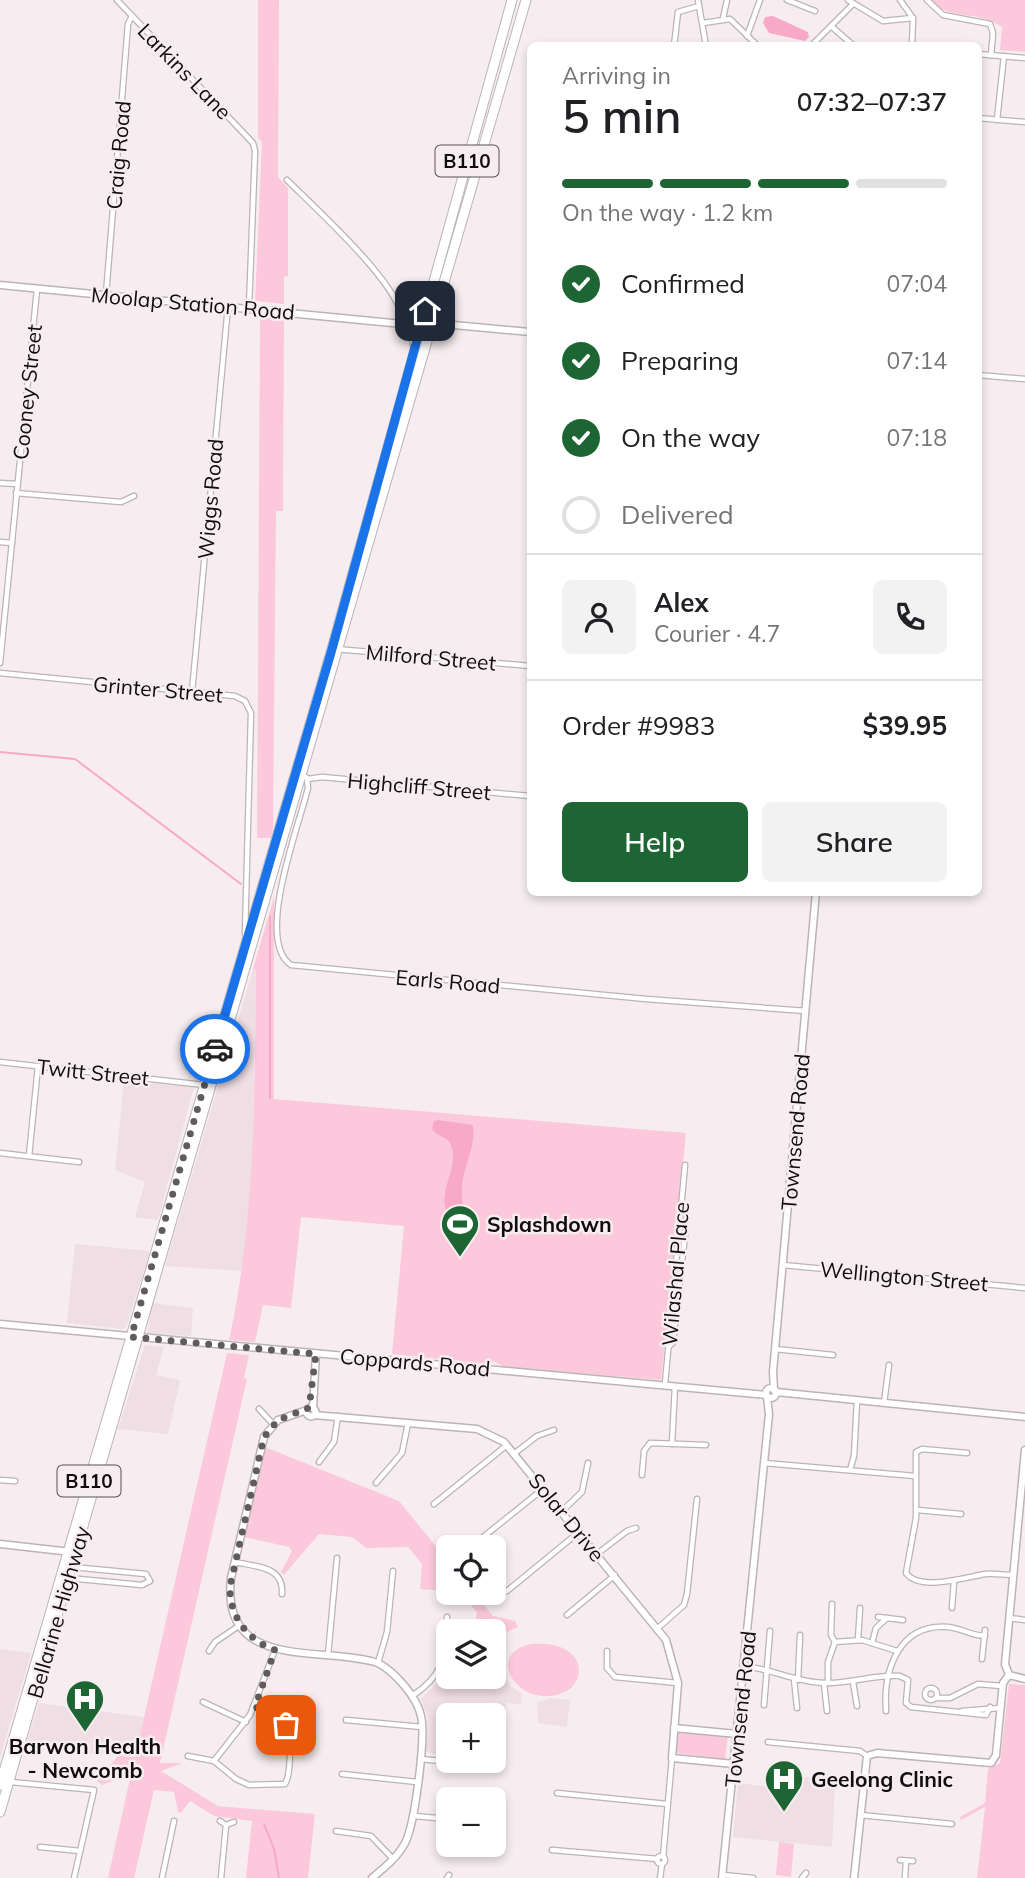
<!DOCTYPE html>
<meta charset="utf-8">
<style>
body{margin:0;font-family:Mulish,sans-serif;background:#f2f2f2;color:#202124;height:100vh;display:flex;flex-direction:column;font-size:26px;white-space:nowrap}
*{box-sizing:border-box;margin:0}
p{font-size:23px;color:#757577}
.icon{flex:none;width:38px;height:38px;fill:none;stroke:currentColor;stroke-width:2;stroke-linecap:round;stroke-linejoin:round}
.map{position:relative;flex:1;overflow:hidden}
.details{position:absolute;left:527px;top:42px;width:455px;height:854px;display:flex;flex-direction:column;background:#fff;border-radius:10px;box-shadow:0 4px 10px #0003}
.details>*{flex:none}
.controls{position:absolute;left:436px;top:1535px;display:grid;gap:14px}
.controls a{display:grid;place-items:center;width:70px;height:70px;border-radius:10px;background:#fff;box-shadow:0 4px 10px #0003;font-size:35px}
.pin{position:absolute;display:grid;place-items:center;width:60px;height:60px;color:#fff;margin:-30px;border-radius:14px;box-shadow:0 4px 10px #0006}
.courier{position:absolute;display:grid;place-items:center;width:70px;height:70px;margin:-35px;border:5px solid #1a73e8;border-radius:50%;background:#fff;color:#222;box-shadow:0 2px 9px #0007}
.summary em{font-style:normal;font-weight:600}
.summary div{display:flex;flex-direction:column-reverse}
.summary{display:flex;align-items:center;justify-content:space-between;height:119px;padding:0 35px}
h1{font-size:46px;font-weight:600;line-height:52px}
.bar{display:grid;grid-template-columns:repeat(4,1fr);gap:10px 7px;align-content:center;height:84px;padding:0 35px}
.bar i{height:9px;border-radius:5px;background:#e0e0e0}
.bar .selected{background:#1d6633}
.bar p{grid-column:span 4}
.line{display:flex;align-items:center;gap:18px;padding:0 35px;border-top:2px solid #e0e0e0}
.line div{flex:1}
.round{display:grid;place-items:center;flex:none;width:74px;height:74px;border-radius:10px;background:#f2f2f2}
ol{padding:0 35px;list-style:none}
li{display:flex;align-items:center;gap:21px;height:77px}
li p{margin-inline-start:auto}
li .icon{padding:7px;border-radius:50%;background:#1d6633;color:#fff;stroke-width:4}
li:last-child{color:#757577}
li i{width:38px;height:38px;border:4px solid #e0e0e0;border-radius:50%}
.action{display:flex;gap:14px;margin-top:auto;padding:14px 35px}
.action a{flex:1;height:80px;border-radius:10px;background:#1d6633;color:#fff;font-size:28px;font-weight:600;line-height:80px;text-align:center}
.action a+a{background:#f2f2f2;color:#202124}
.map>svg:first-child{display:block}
.built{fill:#efdee4}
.green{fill:#fbc9db}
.water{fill:#f8a9c6}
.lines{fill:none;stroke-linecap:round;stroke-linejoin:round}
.stream{stroke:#f8a9c6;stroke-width:2}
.street-casing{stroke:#bcb3b6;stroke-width:7}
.secondary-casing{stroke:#bcb3b6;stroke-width:9}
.highway-casing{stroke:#bcb3b6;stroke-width:11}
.street{stroke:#fff;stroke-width:4.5}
.secondary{stroke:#fff;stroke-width:6}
.highway{stroke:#fff;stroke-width:9}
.done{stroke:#615b5d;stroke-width:7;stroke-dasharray:0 12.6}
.route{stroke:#1a73e8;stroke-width:9}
.labels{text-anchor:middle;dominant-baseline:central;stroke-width:5;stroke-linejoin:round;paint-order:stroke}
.shield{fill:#f7edf0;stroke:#555052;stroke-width:2}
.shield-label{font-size:19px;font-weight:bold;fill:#100d0e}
.street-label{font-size:21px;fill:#100d0e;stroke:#f7edf0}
.poi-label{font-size:21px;font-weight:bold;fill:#100d0e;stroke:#f7edf0;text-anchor:start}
</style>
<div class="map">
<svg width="1025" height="1878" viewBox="0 0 1025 1878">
<rect width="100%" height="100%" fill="#f7edf0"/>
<g class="built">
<polygon points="253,969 256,969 252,1177 243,1271 165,1266"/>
<polygon points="124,1081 194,1087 158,1220 135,1217 145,1182 115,1170"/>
<polygon points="75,1244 150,1251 127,1325 123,1329 67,1323"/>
<polygon points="152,1303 193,1308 191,1336 147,1333"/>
<polygon points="145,1345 164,1347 156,1375 180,1380 168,1434 118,1429"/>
<polygon points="451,1629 499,1630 506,1638 506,1677 511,1686 522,1694 521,1704 506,1703 502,1733 506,1734 504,1755 501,1759 494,1757 494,1715 448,1715 448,1756 426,1752 428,1719 421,1699 441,1679 448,1660 448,1676 494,1676 494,1631"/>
<polygon points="0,1649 31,1653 0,1758"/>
<polygon points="551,1698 570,1700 567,1727 538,1723 537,1702"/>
<polygon points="39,1703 144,1717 135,1757 25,1748"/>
<polygon points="781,1775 835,1780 832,1847 733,1837 738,1783 778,1788"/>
</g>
<g class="green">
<polygon points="258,0 279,0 278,177 288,188 288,276 284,277 284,304 255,301 262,142 258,138"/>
<path d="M929,0H1025V52L1000,50L1002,27C977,9 952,22 929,0Z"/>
<polygon points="260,316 284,318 283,511 276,511 273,828 271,838 257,838"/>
<path d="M274,897V1099L686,1133L661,1380L504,1367L494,1361L490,1364L392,1354L404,1226L301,1217L291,1308L263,1305L255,1342L229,1340C256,1218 254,1094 256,969H253Z"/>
<polygon points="227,1353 249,1355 244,1378 247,1379 160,1763 182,1763 161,1771 218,1806 315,1814 308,1878 246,1878 252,1821 214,1816 190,1801 181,1813 178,1812 174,1792 154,1790 134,1878 108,1878 131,1774 102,1785 97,1781 118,1756 135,1757"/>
<polygon points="265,1447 399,1501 448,1561 448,1591 420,1589 422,1564 408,1547 366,1548 352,1537 319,1534 284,1575 281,1572 292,1551 289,1547 244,1537"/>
<polygon points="459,1593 474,1593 493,1616 515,1621 518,1627 502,1634 498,1630 475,1629 477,1612"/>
<path d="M531,1644C543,1643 558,1644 568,1651C586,1663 580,1687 562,1693C517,1710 484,1653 531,1644Z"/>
<polygon points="1009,1684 1025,1685 1025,1878 977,1878 985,1807 961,1820 960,1817 985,1803 988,1769 1000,1763"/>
<polygon points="677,1731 728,1736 725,1759 675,1753"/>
<polygon points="779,1842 794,1844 791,1877 776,1875"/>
</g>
<g class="water">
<polygon points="773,16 808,32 809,37 805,41 769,33 763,23 765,17"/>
<path d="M438,1120L473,1125C476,1146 464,1165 462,1186C461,1197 465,1209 458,1218L449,1217C434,1193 462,1166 450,1143C446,1136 437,1137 432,1129L434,1121Z"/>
</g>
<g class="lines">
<g class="stream">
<polyline points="0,752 75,759 241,884"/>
<polyline points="270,917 270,1098"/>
<polyline points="264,1824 274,1849 279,1878"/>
</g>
<g class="street-casing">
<g id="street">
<polyline points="117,0 253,143 255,151 249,308"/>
<polyline points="698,0 706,46"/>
<polyline points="787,0 815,11"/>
<polyline points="848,0 883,21 913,18"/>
<polyline points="900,0 913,18 912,46"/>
<polyline points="927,0 943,15 990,24 993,33 991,55"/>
<polyline points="723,18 727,0"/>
<polyline points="703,23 730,19 758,46"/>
<polyline points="832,27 854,46"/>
<polyline points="747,36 760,0"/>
<polyline points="674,46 678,12 699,6"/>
<polyline points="811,46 853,4"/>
<polyline points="978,54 1025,58"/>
<polyline points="978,118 1025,122"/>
<polyline points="997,120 1004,56"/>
<path d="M287,180C314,207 402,286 402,320"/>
<polyline points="106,295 128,24 132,16"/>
<polyline points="978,375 1025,379"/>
<polyline points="0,483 17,484"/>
<polyline points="16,493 121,502 134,496"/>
<polyline points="0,542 12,543"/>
<polyline points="336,649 530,666"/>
<polyline points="0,663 37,289"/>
<polyline points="0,673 235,696 245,701 251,713 245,934"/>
<polyline points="192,692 228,306"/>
<path d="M300,774L307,778L308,788C300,823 254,940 291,965L646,999L806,1011"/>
<polyline points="308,779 322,777 530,796"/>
<polyline points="0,1062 204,1085"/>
<polyline points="0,1153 79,1162"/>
<polyline points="29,1156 38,1066"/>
<polyline points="783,1265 1025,1288"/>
<polyline points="669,1346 673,1343 685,1235 679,1231"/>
<polyline points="775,1349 833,1355"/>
<polyline points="665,1384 685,1165"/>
<polyline points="884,1403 889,1365"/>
<polyline points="259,1409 273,1424"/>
<polyline points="672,1444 675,1386"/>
<polyline points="515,1453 537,1436 554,1430"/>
<path d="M967,1453L922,1449L916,1452V1518L906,1573C920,1592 966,1577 985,1574C994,1573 1004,1575 1013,1575"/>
<polyline points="319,1462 334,1442 338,1416"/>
<polyline points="764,1463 915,1476"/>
<polyline points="850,1470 854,1456 857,1401"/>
<polyline points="642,1475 644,1451 650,1443 706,1445"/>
<polyline points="0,1480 15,1481"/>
<polyline points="376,1483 402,1453 408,1423"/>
<polyline points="434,1504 507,1445"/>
<polyline points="917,1510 961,1514"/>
<polyline points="562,1511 582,1492 588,1463"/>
<polyline points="472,1546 543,1489"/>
<polyline points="597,1554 627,1531 636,1528"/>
<path d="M235,1562C257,1567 284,1566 282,1594"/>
<polyline points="68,1578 142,1585 150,1581 146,1574 72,1567"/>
<polyline points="507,1591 579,1532"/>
<polyline points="832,1604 831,1635 835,1642"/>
<polyline points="952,1608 954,1581"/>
<polyline points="567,1615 615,1575"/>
<polyline points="878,1617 903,1620"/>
<polyline points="1009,1618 1025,1620"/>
<polyline points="658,1628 684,1605 687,1594 697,1499"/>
<polyline points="858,1640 860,1608"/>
<polyline points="872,1643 876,1628 887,1618"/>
<polyline points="209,1651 215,1642 240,1625"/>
<polyline points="607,1651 607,1668 615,1677 678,1683"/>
<polyline points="328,1655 337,1558"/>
<polyline points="982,1659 985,1630"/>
<polyline points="378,1663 387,1632 393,1571"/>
<path d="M744,1666C772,1669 796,1682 824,1683C850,1684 875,1674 900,1676L908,1680L906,1703L911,1707L986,1715L990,1707"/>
<polyline points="794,1679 797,1708"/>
<polyline points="798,1680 800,1635"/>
<polyline points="853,1682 857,1706"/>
<polyline points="824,1683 827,1711"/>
<polyline points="828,1683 828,1662 835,1642 862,1640 897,1651"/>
<circle cx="931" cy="1694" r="6"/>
<path d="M412,1696C447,1673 444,1655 447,1617"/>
<polyline points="936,1698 950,1698 978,1684 1002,1686"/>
<polyline points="203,1702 246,1722"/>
<polyline points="764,1705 770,1631"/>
<path d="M886,1711C883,1670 899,1623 948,1627C961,1628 972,1636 985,1636"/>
<polyline points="962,1711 1000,1708"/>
<polyline points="346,1720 422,1727"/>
<polyline points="286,1725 301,1714"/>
<polyline points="768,1742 860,1751 867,1756"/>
<path d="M188,1756L214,1761L236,1779L249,1785L285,1784C290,1776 289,1766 290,1756C291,1726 281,1718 255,1707"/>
<polyline points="420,1759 496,1766"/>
<polyline points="214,1761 250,1715 275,1650"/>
<polyline points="342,1774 417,1782"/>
<polyline points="11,1782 94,1790 74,1878"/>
<polyline points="557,1793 667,1804"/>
<polyline points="860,1815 952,1824"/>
<polyline points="414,1816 448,1819"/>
<polyline points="220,1821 226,1825 234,1822"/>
<polyline points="336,1831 371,1836 393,1859"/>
<polyline points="40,1847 80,1851"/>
<polyline points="552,1850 658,1859"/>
<circle cx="661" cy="1860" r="4"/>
<polyline points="663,1857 672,1758"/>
<polyline points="900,1860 913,1861"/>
<polyline points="723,1875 753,1878"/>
<polyline points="162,1878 174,1821"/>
<polyline points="221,1878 226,1825"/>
<polyline points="447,1878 449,1875"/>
<polyline points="660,1878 662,1864"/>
<polyline points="802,1878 806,1873"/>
<polyline points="905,1878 906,1861"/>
</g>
</g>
<g class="secondary-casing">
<g id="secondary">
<polyline points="0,285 423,326"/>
<polyline points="405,318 425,311"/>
<polyline points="400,320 530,332"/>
<polyline points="406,325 412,330 414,346"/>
<polyline points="0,1324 766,1395"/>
<circle cx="771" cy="1393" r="5"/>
<polyline points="774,1390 773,1372 816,892"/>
<polyline points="776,1392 1025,1417"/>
<circle cx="311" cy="1412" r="4.5"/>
<polyline points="313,1408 316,1354"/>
<path d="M307,1410L278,1420L264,1437L231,1578C220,1673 323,1645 378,1663C395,1672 417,1697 421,1716C426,1737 415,1824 405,1843C397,1858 384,1868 372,1878"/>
<polyline points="314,1415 477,1429 504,1442 666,1640 678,1683 672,1758 734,1764"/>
<polyline points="0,1544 71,1552"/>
<polyline points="1009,1675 1005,1664 1025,1450"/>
<polyline points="1009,1675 1025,1679"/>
<polyline points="674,1728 737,1734"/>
<polyline points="722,1878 769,1414 767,1397"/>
<polyline points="854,1878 867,1756 877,1753 991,1763 996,1755 1003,1683 1009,1675"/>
</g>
</g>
<g class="highway-casing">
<g id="highway">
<polyline points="0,1785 332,649 512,0"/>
<polyline points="0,1812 526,0"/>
</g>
</g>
<use href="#street" class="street"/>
<use href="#secondary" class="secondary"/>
<use href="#highway" class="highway"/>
</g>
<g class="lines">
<path class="done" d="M215,1049L131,1337L316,1354L309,1408L278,1420L264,1437L230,1586C229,1616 247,1640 275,1650L255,1707L277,1716L286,1725"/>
<polyline class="route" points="215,1049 332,649 425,311"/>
</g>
<defs>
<g id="stadium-pin" transform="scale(2.0125)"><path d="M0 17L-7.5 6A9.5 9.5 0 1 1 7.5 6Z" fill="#1d6633" stroke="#f7edf0"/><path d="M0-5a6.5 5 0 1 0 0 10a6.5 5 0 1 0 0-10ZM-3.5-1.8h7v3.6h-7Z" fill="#fff"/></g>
<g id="hospital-pin" transform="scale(2.0125)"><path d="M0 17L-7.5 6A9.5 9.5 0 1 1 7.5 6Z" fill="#1d6633" stroke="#f7edf0"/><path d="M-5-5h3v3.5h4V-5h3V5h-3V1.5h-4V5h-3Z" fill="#fff"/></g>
</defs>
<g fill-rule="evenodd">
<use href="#stadium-pin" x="460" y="1224"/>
<use href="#hospital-pin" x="85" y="1699"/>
<use href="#hospital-pin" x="784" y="1779"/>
</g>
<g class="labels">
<g class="shield">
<rect x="435.5" y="145.5" width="63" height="31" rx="5"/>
<rect x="57.5" y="1465.5" width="63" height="31" rx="5"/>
</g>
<g class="shield-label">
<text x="467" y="161">B110</text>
<text x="89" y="1481">B110</text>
</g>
<g class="street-label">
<text transform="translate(185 71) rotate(46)">Larkins Lane</text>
<text transform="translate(118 155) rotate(-85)">Craig Road</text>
<text transform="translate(193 303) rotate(5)">Moolap Station Road</text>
<text transform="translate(27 392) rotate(-84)">Cooney Street</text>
<text transform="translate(210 499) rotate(-85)">Wiggs Road</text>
<text transform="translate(431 657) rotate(5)">Milford Street</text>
<text transform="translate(158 689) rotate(5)">Grinter Street</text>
<text transform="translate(419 786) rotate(5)">Highcliff Street</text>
<text transform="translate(448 981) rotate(5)">Earls Road</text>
<text transform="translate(93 1072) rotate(6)">Twitt Street</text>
<text transform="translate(795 1132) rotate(-85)">Townsend Road</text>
<text transform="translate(675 1274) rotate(-85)">Wilashal Place</text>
<text transform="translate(904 1276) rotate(5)">Wellington Street</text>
<text transform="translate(415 1362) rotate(5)">Coppards Road</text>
<text transform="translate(567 1517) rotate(51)">Solar Drive</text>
<text transform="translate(58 1612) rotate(-74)">Bellarine Highway</text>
<text transform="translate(740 1709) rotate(-84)">Townsend Road</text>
</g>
<g class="poi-label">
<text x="487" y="1224">Splashdown</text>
<text x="85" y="1746" text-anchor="middle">Barwon Health<tspan x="85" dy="24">- Newcomb</tspan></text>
<text x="811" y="1779">Geelong Clinic</text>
</g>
</g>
</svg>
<div class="controls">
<a><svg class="icon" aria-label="locate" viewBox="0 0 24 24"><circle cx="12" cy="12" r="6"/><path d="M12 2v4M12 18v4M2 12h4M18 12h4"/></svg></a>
<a><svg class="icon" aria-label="layers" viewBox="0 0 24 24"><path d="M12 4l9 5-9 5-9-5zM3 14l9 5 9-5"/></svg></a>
<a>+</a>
<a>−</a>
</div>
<div class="pin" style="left:286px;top:1725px;background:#ea580c"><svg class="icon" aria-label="bag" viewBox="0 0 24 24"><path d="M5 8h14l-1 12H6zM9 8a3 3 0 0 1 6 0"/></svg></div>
<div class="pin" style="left:425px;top:311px;background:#1f2937"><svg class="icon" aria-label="home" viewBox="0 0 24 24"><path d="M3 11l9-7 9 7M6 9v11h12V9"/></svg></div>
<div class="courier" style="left:215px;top:1049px"><svg class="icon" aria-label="car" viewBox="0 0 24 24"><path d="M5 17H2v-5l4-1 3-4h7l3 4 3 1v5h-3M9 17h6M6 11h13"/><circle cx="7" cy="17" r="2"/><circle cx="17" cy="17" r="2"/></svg></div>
<section class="details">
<div class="summary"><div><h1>5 min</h1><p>Arriving in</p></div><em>07:32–07:37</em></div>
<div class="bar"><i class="selected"></i><i class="selected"></i><i class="selected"></i><i></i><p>On the way · 1.2 km</p></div>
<ol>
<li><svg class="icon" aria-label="check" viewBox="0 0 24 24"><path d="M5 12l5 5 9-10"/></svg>Confirmed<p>07:04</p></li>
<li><svg class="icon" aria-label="check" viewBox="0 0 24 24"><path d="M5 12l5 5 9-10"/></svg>Preparing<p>07:14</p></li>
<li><svg class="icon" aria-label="check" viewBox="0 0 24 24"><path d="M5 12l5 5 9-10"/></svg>On the way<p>07:18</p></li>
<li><i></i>Delivered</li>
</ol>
<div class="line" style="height:126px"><a class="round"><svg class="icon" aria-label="person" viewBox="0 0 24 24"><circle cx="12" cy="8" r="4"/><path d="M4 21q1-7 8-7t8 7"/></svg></a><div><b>Alex</b><p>Courier · 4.7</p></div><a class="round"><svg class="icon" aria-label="phone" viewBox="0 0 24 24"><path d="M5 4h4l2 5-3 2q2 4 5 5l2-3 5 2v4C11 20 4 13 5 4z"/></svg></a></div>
<div class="line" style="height:91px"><div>Order #9983</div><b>$39.95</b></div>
<div class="action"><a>Help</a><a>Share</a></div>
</section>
</div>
